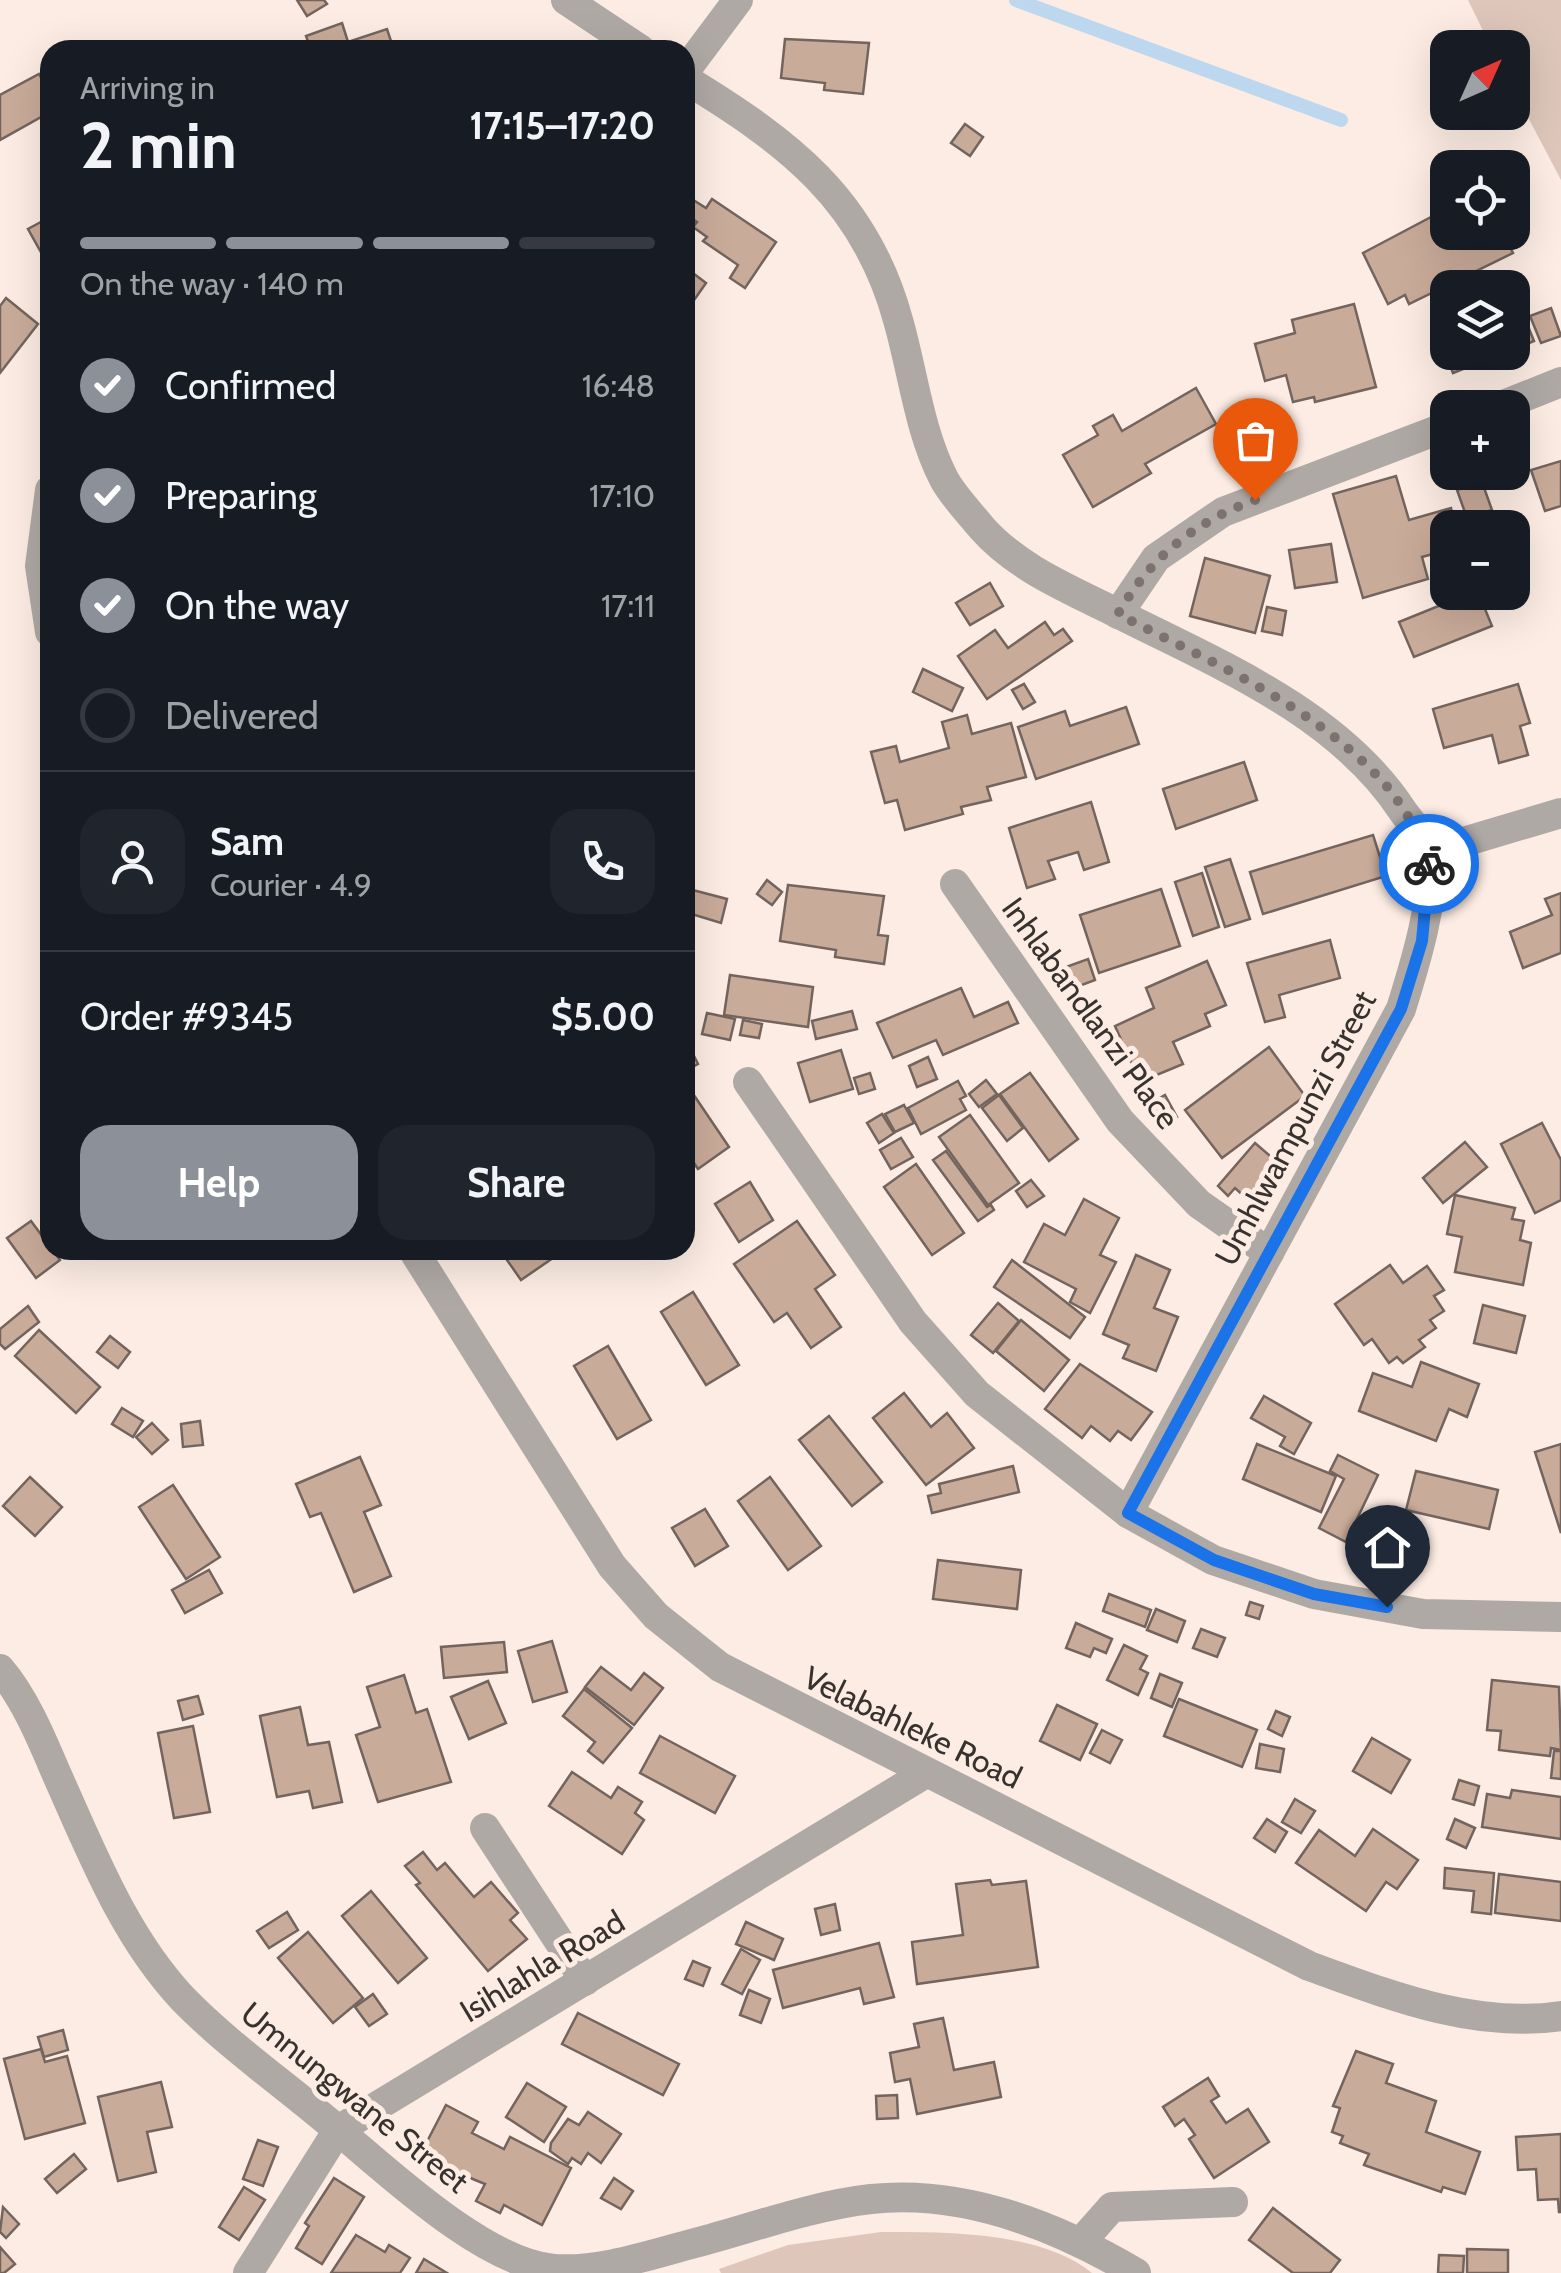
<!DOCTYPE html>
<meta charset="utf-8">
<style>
body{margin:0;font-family:Cabin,sans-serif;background:#20242c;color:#f1f3f6;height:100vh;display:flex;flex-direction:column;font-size:38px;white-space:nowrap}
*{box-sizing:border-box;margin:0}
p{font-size:32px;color:#9ea1a6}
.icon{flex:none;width:55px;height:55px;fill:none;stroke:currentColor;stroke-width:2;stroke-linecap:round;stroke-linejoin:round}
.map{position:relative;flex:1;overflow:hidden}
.panel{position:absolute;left:40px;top:40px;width:655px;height:1220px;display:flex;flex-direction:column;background:#171b24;border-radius:30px;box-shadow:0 10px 40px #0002}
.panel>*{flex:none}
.needle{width:65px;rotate:45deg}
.fabs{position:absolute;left:1430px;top:30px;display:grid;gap:20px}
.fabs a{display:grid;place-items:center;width:100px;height:100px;border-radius:20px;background:#171b24;box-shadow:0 10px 40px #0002;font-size:50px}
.pin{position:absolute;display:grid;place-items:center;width:85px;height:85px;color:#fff;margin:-102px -42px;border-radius:50% 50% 50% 0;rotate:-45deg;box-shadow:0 0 10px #0007}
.pin .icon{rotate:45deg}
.courier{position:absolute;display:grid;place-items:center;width:100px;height:100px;margin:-50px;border:8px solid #1a73e8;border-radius:50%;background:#fff;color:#222;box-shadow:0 2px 12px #0007}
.headline em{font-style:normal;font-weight:700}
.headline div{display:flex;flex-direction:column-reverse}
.headline{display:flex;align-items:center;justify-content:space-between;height:170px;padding:0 40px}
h1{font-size:65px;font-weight:700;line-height:75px}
.bar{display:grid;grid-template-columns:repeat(4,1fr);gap:15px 10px;align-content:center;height:120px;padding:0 40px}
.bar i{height:12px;border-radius:8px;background:#363941}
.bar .active{background:#8c9099}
.bar p{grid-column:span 4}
.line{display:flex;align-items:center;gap:25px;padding:0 40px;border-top:2px solid #363941}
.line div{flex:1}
.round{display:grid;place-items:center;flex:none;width:105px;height:105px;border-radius:30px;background:#20242c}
ol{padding:0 40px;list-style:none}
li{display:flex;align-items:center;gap:30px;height:110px}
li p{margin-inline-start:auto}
li .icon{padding:10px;border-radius:50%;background:#8c9099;color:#fff;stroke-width:4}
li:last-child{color:#9ea1a6}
li i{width:55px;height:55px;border:5px solid #363941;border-radius:50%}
.action{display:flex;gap:20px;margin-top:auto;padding:20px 40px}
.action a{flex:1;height:115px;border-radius:30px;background:#8c9099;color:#fff;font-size:40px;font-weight:700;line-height:115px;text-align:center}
.action a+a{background:#20242c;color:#f1f3f6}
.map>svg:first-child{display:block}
.green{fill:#dec7ba}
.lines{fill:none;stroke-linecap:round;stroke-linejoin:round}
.stream{stroke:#bcd7ee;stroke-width:14}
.building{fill:#c9ab99;stroke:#73655e;stroke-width:2.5}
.street{stroke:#afa9a5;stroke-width:30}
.done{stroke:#7d736e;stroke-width:10;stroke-dasharray:0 18}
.route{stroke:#1a73e8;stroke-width:12}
.labels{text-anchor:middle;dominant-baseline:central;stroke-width:10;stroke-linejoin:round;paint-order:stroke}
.street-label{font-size:32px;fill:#38322f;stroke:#fcece3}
</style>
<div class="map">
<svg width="1561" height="2273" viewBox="0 0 1561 2273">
<rect width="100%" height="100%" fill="#fcece3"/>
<g class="green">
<polygon points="1468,0 1561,0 1561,180 1513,89 1512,48 1491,47"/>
<path d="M881,2232C946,2232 1040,2231 1092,2273H721L719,2269L788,2245Z"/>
</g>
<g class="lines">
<polyline class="stream" points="1016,0 1341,120"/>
</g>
<g class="building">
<polygon points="297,0 324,0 327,4 307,16"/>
<polygon points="342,23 348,42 387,29 394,50 311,50 306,36"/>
<polygon points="785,39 869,43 863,94 824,90 825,83 781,78"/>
<polygon points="39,74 50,94 50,112 0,140 0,95"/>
<polygon points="965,124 983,137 970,156 951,143"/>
<polygon points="687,196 706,208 712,199 776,242 745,288 730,278 738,265 703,241 707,237 693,227 697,222 685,214"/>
<polygon points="1448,208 1448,232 1502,232 1513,253 1409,304 1405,295 1388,304 1363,253"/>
<polygon points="50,217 50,262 47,263 28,229"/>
<polygon points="685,267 706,283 685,313"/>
<polygon points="6,298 38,324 0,373 0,306"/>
<polygon points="1354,304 1376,387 1315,402 1314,397 1293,402 1286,375 1265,381 1255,344 1295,333 1292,320"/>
<polygon points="1519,304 1534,341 1512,350 1512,307"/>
<polygon points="1551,308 1561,336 1541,343 1530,316"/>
<polygon points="1448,333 1448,352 1505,352 1453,373 1439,336"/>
<polygon points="1196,388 1216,424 1145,464 1151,473 1093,507 1063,455 1098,435 1093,426 1113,415 1122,431"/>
<polygon points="1561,461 1561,506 1545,511 1531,470"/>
<polygon points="1396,476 1409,520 1451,508 1456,528 1448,528 1448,550 1422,557 1428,579 1363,598 1333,494"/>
<polygon points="1482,482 1492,510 1467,518 1457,490"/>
<polygon points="1331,544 1337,582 1295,588 1289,550"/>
<polygon points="1205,558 1270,576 1255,633 1190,616"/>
<polygon points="990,583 1003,606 970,625 956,603"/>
<polygon points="1473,592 1478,592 1492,626 1414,657 1399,622"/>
<polygon points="1267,607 1286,611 1282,635 1262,631"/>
<polygon points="1045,622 1054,635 1063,629 1072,641 987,699 958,656 995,630 1008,648"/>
<polygon points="923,669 963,688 952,711 913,692"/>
<polygon points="1024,684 1035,702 1023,709 1012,690"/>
<polygon points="1518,684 1530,723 1520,726 1528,755 1499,763 1492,735 1444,748 1433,709"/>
<polygon points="1126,707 1139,744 1036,779 1018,727 1065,711 1070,726"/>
<polygon points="967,715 972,734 1011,723 1026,777 987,787 991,800 961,807 963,814 905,830 897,800 885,803 871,752 896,746 900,762 949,748 942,722"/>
<polygon points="1244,762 1257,800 1176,829 1163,789"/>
<polygon points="1091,802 1109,862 1084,870 1078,852 1048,861 1055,879 1027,888 1009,828"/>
<polygon points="1373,835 1386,876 1263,914 1250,872"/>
<polygon points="1230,859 1250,919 1225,927 1205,867"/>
<polygon points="1202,873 1219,927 1193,936 1175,882"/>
<polygon points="767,880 782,892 772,905 757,894"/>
<polygon points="788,885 884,896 878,935 888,936 884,964 835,957 836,950 780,941"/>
<polygon points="685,888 727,899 721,923 685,912"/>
<polygon points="1161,889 1180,946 1099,973 1080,915"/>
<polygon points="1561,893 1561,953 1523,968 1510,932 1552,915 1545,899"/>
<polygon points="1330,940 1340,978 1279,995 1285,1017 1265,1022 1247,963"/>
<polygon points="1088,959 1095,980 1074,988 1066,967"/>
<polygon points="1207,961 1226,1005 1205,1014 1210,1026 1173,1042 1183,1064 1140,1082 1115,1026 1154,1008 1146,988"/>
<polygon points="730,975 813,987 808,1027 724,1015"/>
<polygon points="961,988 974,1017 1008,1002 1018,1023 943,1055 936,1040 893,1058 877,1023"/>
<polygon points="852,1011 857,1029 816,1039 812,1021"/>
<polygon points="707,1013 735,1019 730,1040 702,1034"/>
<polygon points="743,1020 762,1024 759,1038 740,1035"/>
<polygon points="689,1046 698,1064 685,1071 685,1048"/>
<polygon points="1269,1047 1305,1096 1222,1158 1185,1110"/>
<polygon points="841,1050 853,1089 810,1102 798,1063"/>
<polygon points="928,1057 937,1079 917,1087 909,1066"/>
<polygon points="870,1073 875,1089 859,1094 854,1078"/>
<polygon points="1030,1073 1078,1139 1049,1161 1000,1094"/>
<polygon points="986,1080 997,1094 979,1107 969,1094"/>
<polygon points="958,1081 966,1096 960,1099 966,1110 921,1134 908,1108"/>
<polygon points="685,1082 729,1147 698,1169 685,1150"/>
<polygon points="999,1095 1023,1128 1007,1141 982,1108"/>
<polygon points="1165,1095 1177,1117 1158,1128 1146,1106"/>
<polygon points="904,1105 914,1123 895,1132 885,1114"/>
<polygon points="882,1114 894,1133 879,1143 867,1123"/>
<polygon points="970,1115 1019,1183 988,1205 939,1137"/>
<polygon points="1542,1123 1561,1160 1561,1200 1535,1213 1501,1144"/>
<polygon points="901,1138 913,1157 891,1169 880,1150"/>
<polygon points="1465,1142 1487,1167 1443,1203 1423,1178"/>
<polygon points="1255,1143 1277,1162 1246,1198 1235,1188 1228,1196 1218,1186"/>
<polygon points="946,1151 987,1207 991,1205 994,1210 978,1221 933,1160"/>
<polygon points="916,1164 964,1233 932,1255 884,1187"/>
<polygon points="1031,1180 1044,1196 1027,1207 1016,1191"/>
<polygon points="750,1182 773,1220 739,1242 715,1204"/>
<polygon points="1455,1195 1515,1208 1512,1219 1524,1221 1520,1240 1531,1243 1523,1285 1455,1272 1462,1237 1447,1234"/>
<polygon points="1084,1199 1119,1218 1100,1255 1116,1262 1090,1313 1070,1302 1076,1289 1024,1262 1044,1224 1065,1235"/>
<polygon points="31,1221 60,1260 36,1278 7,1238"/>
<polygon points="797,1221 835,1275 815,1289 841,1327 811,1348 787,1313 774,1322 734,1264"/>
<polygon points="500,1250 547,1250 553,1258 521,1280"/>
<polygon points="1136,1255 1170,1270 1154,1308 1178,1317 1156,1371 1123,1358 1129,1345 1103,1334"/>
<polygon points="1012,1260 1085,1317 1070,1338 994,1287"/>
<polygon points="1390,1265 1403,1283 1427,1266 1444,1290 1434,1296 1444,1311 1430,1320 1436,1328 1419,1340 1425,1347 1403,1363 1397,1357 1389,1363 1372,1339 1364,1345 1335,1304"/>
<polygon points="693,1292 739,1365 706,1385 661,1312"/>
<polygon points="998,1303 1019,1321 993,1353 971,1335"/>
<polygon points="1483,1305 1525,1316 1516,1353 1474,1343"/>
<polygon points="28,1306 39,1322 5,1349 0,1344 0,1329"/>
<polygon points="1021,1320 1069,1360 1044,1391 996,1351"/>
<polygon points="39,1330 100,1387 76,1413 15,1356"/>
<polygon points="110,1336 130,1352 118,1368 97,1352"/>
<polygon points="608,1346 651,1420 617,1439 574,1366"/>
<polygon points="1421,1362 1479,1384 1467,1417 1449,1409 1436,1441 1359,1411 1373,1373 1412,1387"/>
<polygon points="1080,1364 1152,1412 1131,1440 1118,1431 1110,1441 1091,1426 1082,1438 1045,1409"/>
<polygon points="904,1393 931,1427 947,1413 974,1448 926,1485 873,1418"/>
<polygon points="1264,1396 1311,1423 1294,1454 1280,1446 1285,1437 1251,1418"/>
<polygon points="122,1408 143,1421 133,1437 112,1424"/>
<polygon points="829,1416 882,1482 852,1506 799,1440"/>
<polygon points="200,1421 203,1445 183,1447 181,1424"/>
<polygon points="152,1423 168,1440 152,1454 136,1437"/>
<polygon points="1257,1444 1336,1476 1321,1512 1243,1479"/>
<polygon points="1561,1444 1561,1533 1535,1452"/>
<polygon points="1338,1455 1378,1475 1346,1542 1319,1528 1344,1479 1330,1471"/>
<polygon points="360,1457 381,1505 364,1512 391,1576 354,1592 321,1513 310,1517 296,1484"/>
<polygon points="1013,1466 1019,1492 932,1513 928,1496 941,1493 939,1484"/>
<polygon points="1416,1471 1498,1490 1489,1529 1406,1510"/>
<polygon points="30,1477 62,1507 35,1536 3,1506"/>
<polygon points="770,1477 821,1546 788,1570 738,1501"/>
<polygon points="173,1485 220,1557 186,1579 139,1507"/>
<polygon points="705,1509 728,1546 695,1566 672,1528"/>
<polygon points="938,1560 1021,1570 1017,1609 933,1599"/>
<polygon points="209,1570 222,1593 185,1613 172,1590"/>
<polygon points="1109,1594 1151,1610 1145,1627 1103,1611"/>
<polygon points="1250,1602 1263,1606 1259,1619 1246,1615"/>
<polygon points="1156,1609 1185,1621 1177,1642 1147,1630"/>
<polygon points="1076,1623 1112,1639 1106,1653 1094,1648 1090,1657 1066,1648"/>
<polygon points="1201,1629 1225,1638 1217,1657 1193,1648"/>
<polygon points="552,1641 567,1692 533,1702 518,1651"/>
<polygon points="504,1642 507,1672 444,1678 441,1647"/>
<polygon points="1124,1645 1147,1656 1140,1669 1148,1673 1138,1695 1107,1680"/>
<polygon points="601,1667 631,1690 644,1673 663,1688 634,1725 585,1687"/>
<polygon points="1160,1674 1182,1683 1172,1707 1151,1698"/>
<polygon points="404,1675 416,1713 427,1709 451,1782 378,1802 356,1735 380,1727 367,1687"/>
<polygon points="1492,1680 1559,1687 1561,1750 1551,1748 1550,1756 1499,1750 1501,1731 1487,1730"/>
<polygon points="488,1681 506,1723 469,1739 451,1697"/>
<polygon points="584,1689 632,1728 603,1763 588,1751 595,1742 563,1716"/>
<polygon points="198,1696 203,1714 183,1720 178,1701"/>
<polygon points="1179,1699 1257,1730 1242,1767 1164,1736"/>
<polygon points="1057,1705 1097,1724 1080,1760 1040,1741"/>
<polygon points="300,1707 308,1745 329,1742 342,1802 313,1808 309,1791 277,1797 260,1716"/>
<polygon points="1276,1711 1290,1717 1282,1736 1268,1729"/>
<polygon points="193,1726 210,1812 174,1818 158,1733"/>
<polygon points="1102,1730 1122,1740 1110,1763 1090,1753"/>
<polygon points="660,1736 735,1776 715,1813 640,1773"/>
<polygon points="1372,1738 1410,1760 1391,1793 1353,1771"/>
<polygon points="1260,1744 1284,1749 1280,1772 1256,1768"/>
<polygon points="1554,1751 1561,1751 1561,1779 1551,1778"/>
<polygon points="572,1772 611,1798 618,1787 642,1802 635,1813 644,1820 622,1854 549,1806"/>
<polygon points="1459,1780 1479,1786 1474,1805 1453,1799"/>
<polygon points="1512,1790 1561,1797 1561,1839 1482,1827 1487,1794 1510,1798"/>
<polygon points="1295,1799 1315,1811 1301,1833 1282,1822"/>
<polygon points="1267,1819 1287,1832 1275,1852 1254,1838"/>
<polygon points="1455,1819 1475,1828 1466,1848 1447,1839"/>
<polygon points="1373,1829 1418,1860 1397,1889 1386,1882 1366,1911 1296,1863 1319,1830 1355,1856"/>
<polygon points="423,1852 437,1870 445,1863 474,1897 491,1882 518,1913 510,1920 527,1939 488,1971 416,1885 420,1883 405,1866"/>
<polygon points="1445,1868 1494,1873 1491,1914 1472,1912 1474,1891 1444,1888"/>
<polygon points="1499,1874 1561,1882 1561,1921 1495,1913"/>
<polygon points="990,1880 992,1885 1026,1881 1038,1967 917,1984 912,1942 963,1935 956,1884"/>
<polygon points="371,1891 427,1958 398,1983 342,1916"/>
<polygon points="835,1904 840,1930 821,1935 815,1909"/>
<polygon points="287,1912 298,1930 269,1948 257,1931"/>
<polygon points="746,1922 783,1939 774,1960 736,1944"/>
<polygon points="308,1932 363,1998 333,2023 278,1958"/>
<polygon points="879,1943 894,1997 864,2004 860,1988 783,2008 773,1970"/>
<polygon points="741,1949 760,1960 742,1994 722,1984"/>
<polygon points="693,1961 710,1968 703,1986 685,1979"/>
<polygon points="749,1990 770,1999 761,2023 740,2015"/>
<polygon points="373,1994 387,2014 369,2026 355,2007"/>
<polygon points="578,2013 679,2064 663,2095 562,2044"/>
<polygon points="943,2018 954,2070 994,2062 1001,2097 917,2114 910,2079 895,2082 890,2053 919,2047 914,2024"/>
<polygon points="63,2030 68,2050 44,2057 38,2037"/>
<polygon points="41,2049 45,2062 67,2056 85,2123 25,2139 4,2059"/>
<polygon points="1356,2051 1393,2064 1386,2083 1436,2101 1426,2132 1480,2152 1465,2194 1443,2187 1441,2192 1364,2165 1369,2154 1340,2143 1343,2136 1332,2132 1340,2108 1333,2106"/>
<polygon points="1208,2078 1219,2096 1211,2101 1226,2123 1248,2109 1269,2142 1214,2178 1189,2139 1195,2135 1184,2119 1175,2126 1163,2107"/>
<polygon points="161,2082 172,2127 147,2132 156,2172 118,2181 98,2097"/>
<polygon points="527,2083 566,2107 544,2142 506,2117"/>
<polygon points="897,2095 898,2118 877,2119 876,2096"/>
<polygon points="446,2105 478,2122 472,2133 504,2149 510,2137 571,2168 542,2225 504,2205 500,2213 476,2201 485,2184 419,2157"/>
<polygon points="588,2112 621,2134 601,2163 588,2153 581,2164 572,2158 568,2164 550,2151 551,2143 568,2119 579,2125"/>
<polygon points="1561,2134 1561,2212 1559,2212 1558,2199 1538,2200 1536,2169 1518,2170 1516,2137"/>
<polygon points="258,2140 278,2147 263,2186 243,2179"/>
<polygon points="74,2154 86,2169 57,2193 45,2179"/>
<polygon points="334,2178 364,2197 322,2264 296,2248 309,2226 305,2223"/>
<polygon points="614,2178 633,2191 621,2209 601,2198"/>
<polygon points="244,2187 265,2200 239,2240 219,2227"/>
<polygon points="3,2207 19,2224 6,2238 0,2232"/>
<polygon points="1273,2208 1340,2260 1330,2273 1293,2273 1249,2240"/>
<polygon points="356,2235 385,2252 389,2245 410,2258 400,2273 331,2273"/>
<polygon points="0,2247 15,2264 4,2273 0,2273"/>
<polygon points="1467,2249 1508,2250 1508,2273 1467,2273"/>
<polygon points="1439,2255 1464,2256 1463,2273 1438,2273"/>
<polygon points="424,2259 447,2273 416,2273"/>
</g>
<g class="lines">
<g class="street">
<polyline points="566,0 641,50"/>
<polyline points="685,71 738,0"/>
<path d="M685,79C787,141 865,199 898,320C913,372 919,431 944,479C953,496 969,512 981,527C1014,565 1062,586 1107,608C1211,661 1336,710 1402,810C1410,822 1428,840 1430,854C1436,898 1414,967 1401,1009L1128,1513"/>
<polyline points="1496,408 1561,382"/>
<polyline points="50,490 40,566 50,632"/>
<polyline points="1118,614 1156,558 1223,512 1448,426"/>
<polyline points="1430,852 1561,813"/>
<polyline points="955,884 1120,1121 1199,1204 1269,1253"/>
<polyline points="748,1082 913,1322 977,1394 1128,1513 1213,1560 1314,1594 1423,1614 1561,1617"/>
<path d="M413,1250L612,1566L656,1616L720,1667L1309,1966C1389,1995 1474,2029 1561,2016"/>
<path d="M0,1669C25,1698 42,1740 57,1775C92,1853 124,1936 183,1999C231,2048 287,2086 339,2131C389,2173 486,2264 554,2269C601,2272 649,2255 695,2243C753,2228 810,2206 871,2199C965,2189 1057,2226 1136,2273"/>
<polyline points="485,1828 585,1981"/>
<polyline points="1082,2241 1112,2207 1233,2202"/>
<polyline points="248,2273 338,2130 926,1773"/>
</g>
</g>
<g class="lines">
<path class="done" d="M1255,500C1193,523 1151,557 1118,614C1210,662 1312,704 1383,782C1401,802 1415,829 1430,852L1429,864"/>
<polyline class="route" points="1387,1607 1314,1594 1214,1560 1128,1513 1401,1009 1422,941 1429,864"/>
</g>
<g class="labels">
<g class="street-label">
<text transform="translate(1091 1013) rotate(54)">Inhlabandlanzi Place</text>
<text transform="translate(1295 1128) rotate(-62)">Umhlwampunzi Street</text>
<text transform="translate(913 1727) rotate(26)">Velabahleke Road</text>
<text transform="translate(542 1966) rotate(-31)">Isihlahla Road</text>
<text transform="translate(355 2097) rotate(39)">Umnungwane Street</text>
</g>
</g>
</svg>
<div class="fabs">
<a><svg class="needle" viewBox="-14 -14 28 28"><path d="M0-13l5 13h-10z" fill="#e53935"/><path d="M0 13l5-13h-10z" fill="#9ea1a6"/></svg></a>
<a><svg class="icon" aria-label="locate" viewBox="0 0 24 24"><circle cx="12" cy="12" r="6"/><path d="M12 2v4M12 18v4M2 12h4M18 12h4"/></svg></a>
<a><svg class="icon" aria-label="layers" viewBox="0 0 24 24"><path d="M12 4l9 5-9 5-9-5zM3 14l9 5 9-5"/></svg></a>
<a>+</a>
<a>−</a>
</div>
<div class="pin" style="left:1255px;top:500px;background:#ea580c"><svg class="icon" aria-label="bag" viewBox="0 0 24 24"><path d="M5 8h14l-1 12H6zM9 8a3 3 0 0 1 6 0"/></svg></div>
<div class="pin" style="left:1387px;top:1607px;background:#1f2937"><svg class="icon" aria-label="home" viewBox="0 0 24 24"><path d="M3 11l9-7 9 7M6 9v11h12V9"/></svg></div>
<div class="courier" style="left:1429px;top:864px"><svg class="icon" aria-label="bike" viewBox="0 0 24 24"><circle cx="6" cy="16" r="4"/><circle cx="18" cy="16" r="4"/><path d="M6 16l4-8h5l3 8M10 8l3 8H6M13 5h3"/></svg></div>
<section class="panel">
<div class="headline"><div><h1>2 min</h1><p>Arriving in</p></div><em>17:15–17:20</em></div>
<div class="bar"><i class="active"></i><i class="active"></i><i class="active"></i><i></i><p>On the way · 140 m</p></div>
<ol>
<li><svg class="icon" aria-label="check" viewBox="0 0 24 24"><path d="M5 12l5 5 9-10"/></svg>Confirmed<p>16:48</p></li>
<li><svg class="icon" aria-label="check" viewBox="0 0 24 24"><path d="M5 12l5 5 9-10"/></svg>Preparing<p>17:10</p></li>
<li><svg class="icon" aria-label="check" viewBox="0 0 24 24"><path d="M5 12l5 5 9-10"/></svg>On the way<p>17:11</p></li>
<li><i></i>Delivered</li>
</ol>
<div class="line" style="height:180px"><a class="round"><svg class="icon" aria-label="person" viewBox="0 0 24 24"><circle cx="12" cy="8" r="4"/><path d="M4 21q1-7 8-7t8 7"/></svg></a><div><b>Sam</b><p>Courier · 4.9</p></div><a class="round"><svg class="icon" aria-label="phone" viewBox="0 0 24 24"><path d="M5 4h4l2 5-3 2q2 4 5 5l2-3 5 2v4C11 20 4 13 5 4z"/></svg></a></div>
<div class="line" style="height:130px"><div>Order #9345</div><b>$5.00</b></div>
<div class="action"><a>Help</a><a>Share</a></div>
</section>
</div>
